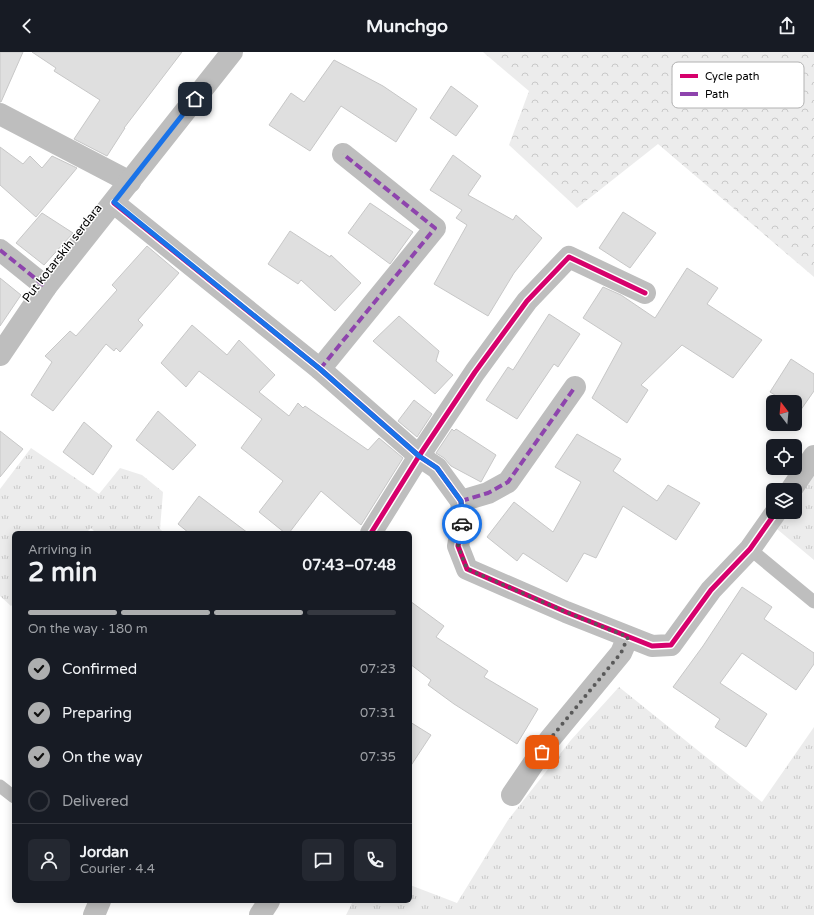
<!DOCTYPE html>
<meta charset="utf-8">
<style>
body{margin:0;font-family:"Varela Round",sans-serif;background:#242831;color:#f1f3f6;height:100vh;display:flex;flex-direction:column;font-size:15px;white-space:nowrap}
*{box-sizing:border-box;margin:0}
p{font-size:13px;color:#9ea1a6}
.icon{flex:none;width:22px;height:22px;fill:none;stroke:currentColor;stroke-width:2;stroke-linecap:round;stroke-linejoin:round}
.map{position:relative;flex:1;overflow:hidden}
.panel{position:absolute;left:12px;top:479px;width:400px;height:372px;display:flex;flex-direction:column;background:#171b24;border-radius:6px;box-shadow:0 2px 10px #0003}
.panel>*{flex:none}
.needle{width:26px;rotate:344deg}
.controls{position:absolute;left:766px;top:343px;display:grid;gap:8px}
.controls a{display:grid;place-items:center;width:36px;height:36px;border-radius:6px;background:#171b24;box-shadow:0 2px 10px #0003;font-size:20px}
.pin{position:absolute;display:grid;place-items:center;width:34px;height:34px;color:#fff;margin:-17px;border-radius:8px;box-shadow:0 2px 6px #0006}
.courier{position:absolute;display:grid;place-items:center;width:40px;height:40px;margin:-20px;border:3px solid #1a73e8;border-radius:50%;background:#fff;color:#222;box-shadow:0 1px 5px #0007}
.overview em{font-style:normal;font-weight:700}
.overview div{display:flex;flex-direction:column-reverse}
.overview{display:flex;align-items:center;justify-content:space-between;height:68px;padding:0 16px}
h1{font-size:26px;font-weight:700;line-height:30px}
.bar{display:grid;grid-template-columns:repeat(4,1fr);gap:6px 4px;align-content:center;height:48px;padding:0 16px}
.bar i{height:5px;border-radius:3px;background:#363941}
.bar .selected{background:#adaeaf}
.bar p{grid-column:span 4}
.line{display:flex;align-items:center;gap:10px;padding:0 16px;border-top:1px solid #363941}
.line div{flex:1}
.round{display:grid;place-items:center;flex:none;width:42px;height:42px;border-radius:6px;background:#242831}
ol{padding:0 16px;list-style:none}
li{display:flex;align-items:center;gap:12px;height:44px}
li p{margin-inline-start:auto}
li .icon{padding:4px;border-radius:50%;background:#adaeaf;color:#111;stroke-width:4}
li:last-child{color:#9ea1a6}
li i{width:22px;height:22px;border:2px solid #363941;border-radius:50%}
header{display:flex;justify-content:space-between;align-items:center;height:52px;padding:0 16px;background:#171b24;font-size:18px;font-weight:700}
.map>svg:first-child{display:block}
.grass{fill:url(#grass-tufts)}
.forest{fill:url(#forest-crowns)}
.building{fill:#dfdfdf;stroke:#c7c7c7}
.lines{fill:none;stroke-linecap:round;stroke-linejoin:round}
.lane{stroke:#bebebe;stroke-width:13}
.street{stroke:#bebebe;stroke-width:22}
.quiet{stroke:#8e44ad;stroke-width:4;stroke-dasharray:8 4;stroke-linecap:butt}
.cycleway-casing{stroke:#fff;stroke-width:8}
.cycleway{stroke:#d6006c;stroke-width:5}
.done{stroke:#595959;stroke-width:4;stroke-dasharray:0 7.2}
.route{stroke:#1a73e8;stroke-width:5}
.labels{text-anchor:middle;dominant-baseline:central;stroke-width:3;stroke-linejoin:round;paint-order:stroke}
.street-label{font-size:12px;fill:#000;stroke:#fff}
.key{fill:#fff;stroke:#b2b2b2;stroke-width:1}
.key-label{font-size:11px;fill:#000}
</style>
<header><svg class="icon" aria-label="back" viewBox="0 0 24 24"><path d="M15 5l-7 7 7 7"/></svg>Munchgo<svg class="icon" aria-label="share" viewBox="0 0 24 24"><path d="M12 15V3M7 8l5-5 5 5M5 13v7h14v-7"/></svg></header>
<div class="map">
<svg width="814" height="863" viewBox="0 0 814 863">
<defs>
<pattern id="grass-tufts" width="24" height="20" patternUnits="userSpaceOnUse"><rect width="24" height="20" fill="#ececec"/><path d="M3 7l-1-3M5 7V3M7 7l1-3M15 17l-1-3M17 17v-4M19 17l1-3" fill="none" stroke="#c9c9c9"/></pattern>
<pattern id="forest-crowns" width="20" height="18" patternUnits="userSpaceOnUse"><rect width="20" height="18" fill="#ececec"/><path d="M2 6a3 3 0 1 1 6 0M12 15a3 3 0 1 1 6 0" fill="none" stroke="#c9c9c9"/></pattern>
</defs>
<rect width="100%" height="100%" fill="#fff"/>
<g class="grass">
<polygon points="31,396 99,442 120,416 142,423 163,440 160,477 164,481 96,481 91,476 86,481 14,481 14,551 11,554 0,544 0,437"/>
<polygon points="814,407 814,508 771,472 779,460 795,460 795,438"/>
<polygon points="619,635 762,750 814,675 814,863 346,863 353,849 410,849 410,833 457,851 508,768 571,688"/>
</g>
<polygon class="forest" points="483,0 814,0 814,225 658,92 577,156 509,93 529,39"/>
<g class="building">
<polygon points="0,0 23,0 1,50 0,50"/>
<polygon points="32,0 182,0 124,76 125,76 107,104 74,87 100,48 54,19 56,16"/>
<polygon points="334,8 383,34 417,57 396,90 341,54 310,99 269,73 291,41 304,50"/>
<polygon points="451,34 478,54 456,84 430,66"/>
<polygon points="0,95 23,112 30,104 42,116 52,104 77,116 36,165 0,133"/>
<polygon points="453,103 481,124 468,143 513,168 516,163 542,186 514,221 488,264 434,232 467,173 456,166 462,158 430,138"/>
<polygon points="370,151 413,180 390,212 348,181"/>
<polygon points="623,160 656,181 630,216 599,196"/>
<polygon points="42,161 73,181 44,213 16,191"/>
<polygon points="290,179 330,205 331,203 361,231 335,259 301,228 298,232 268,212"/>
<polygon points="147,194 179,221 138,268 143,273 120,300 116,296 114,299 106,292 53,359 31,343 52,310 45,304 70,279 76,284 117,238 112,233"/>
<polygon points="687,216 718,236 707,252 762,288 733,326 682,293 641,333 648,338 627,371 592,346 622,291 583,266 603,235 621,243 655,266"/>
<polygon points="0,226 21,243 0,274"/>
<polygon points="549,262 580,282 558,315 554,312 517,367 486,348 508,315 513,318"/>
<polygon points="399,264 439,299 436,309 453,323 435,342 373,289"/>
<polygon points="192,273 227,303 239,288 275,323 259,340 289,364 298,351 303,356 305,354 368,398 379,386 403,406 361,473 321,439 289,481 285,481 259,460 283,429 241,396 262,367 199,319 186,335 161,311"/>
<polygon points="791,307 814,322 814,339 800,359 795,356 795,350 786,350 770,340"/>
<polygon points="414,348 432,362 417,385 398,369"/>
<polygon points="158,359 196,393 173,418 136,388"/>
<polygon points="84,370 112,394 93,423 63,400"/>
<polygon points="452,377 454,379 456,377 496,403 481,430 451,414 444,406 436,401"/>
<polygon points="0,379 23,397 0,425"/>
<polygon points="577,382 621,407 613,419 657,449 668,433 700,451 676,488 623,454 596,506 584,501 567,530 523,501 517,509 487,485 514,450 553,480 581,430 555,415"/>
<polygon points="199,444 248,481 189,481 178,472"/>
<polygon points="742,535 772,555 764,567 814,601 814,612 796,638 742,601 720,631 767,662 746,695 715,675 720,667 673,635 703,594"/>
<polygon points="410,549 444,574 436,585 488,619 484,625 538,657 517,692 454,652 428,633 431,628 410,612"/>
<polygon points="410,670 431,683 410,715"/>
</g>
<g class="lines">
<g class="lane">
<polyline points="750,497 814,550"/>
<polyline points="0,734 14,745"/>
</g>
<g class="street">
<polyline points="0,62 130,130"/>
<polyline points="114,151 320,317 419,404 437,416 461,449 463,467 458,494 467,517 566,560 652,594 671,593 711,538 750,497 776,460"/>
<polyline points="0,198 46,235"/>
<polyline points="0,303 46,235 232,0"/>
<polyline points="320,317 435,176 343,102"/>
<polyline points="791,438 814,404"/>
<polyline points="461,449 488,441 508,430 575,335"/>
<polyline points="371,481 419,404 475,320 527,249 569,205 645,241"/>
<polyline points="512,743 550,687 621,601 628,585"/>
<polyline points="94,863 100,849"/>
<polyline points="260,863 269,849"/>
</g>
<g class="quiet">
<polyline points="0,198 46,235"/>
<polyline points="320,317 435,176 343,102"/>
<polyline points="461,449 488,441 508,430 575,335"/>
</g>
<g class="cycleway-casing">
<g id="cycleway">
<polyline points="114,151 320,317 419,404 437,416 461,449 463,467 458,494 467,517 566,560 652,594 671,593 711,538 750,497 776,460"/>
<polyline points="371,481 419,404 475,320 527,249 569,205 645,241"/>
</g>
</g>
<use href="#cycleway" class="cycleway"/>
</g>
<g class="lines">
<polyline class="done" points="462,472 458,494 467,517 566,560 628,585 621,601 550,687 542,700"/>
<polyline class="route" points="195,47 114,150 320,317 419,404 437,416 461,449 463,467 462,472"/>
</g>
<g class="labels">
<g class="street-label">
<text transform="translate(62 201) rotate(-52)">Put kotarskih serdara</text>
</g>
</g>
<rect x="672" y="10" width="132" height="46" rx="6" class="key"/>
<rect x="680" y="22" width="18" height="4" fill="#d6006c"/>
<rect x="680" y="40" width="18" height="4" fill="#8e44ad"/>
<g class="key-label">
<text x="705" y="28">Cycle path</text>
<text x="705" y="46">Path</text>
</g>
</svg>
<div class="controls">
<a><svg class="needle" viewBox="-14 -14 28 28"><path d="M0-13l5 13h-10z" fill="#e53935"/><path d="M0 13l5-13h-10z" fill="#9ea1a6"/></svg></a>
<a><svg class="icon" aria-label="locate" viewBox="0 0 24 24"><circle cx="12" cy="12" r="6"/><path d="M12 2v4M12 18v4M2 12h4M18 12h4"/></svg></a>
<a><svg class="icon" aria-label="layers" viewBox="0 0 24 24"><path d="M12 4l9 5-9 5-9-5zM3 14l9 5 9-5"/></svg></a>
</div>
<div class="pin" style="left:542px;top:700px;background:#ea580c"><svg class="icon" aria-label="bag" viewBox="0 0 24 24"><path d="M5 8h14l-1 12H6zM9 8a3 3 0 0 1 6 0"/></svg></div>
<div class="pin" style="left:195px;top:47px;background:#1f2937"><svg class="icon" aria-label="home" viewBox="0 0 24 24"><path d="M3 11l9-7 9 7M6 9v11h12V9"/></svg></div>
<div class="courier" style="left:462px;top:472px"><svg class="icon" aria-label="car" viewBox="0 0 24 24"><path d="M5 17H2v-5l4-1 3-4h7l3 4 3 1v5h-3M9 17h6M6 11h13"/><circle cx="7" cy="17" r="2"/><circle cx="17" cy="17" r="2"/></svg></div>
<section class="panel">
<div class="overview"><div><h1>2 min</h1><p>Arriving in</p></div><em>07:43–07:48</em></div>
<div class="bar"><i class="selected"></i><i class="selected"></i><i class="selected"></i><i></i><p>On the way · 180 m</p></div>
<ol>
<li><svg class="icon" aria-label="check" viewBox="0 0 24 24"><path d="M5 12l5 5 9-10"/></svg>Confirmed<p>07:23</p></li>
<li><svg class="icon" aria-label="check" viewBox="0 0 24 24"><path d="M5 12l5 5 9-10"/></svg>Preparing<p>07:31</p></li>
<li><svg class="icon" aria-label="check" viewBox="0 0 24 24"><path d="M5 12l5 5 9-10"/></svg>On the way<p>07:35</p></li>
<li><i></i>Delivered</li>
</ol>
<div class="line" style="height:72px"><a class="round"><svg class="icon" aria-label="person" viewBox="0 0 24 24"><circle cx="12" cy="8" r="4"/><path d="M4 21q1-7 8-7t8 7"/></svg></a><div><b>Jordan</b><p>Courier · 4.4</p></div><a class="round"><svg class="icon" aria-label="chat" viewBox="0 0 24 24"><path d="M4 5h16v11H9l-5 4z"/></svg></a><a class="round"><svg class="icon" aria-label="phone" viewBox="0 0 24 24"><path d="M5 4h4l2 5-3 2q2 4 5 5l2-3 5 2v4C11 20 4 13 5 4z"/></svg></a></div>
</section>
</div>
